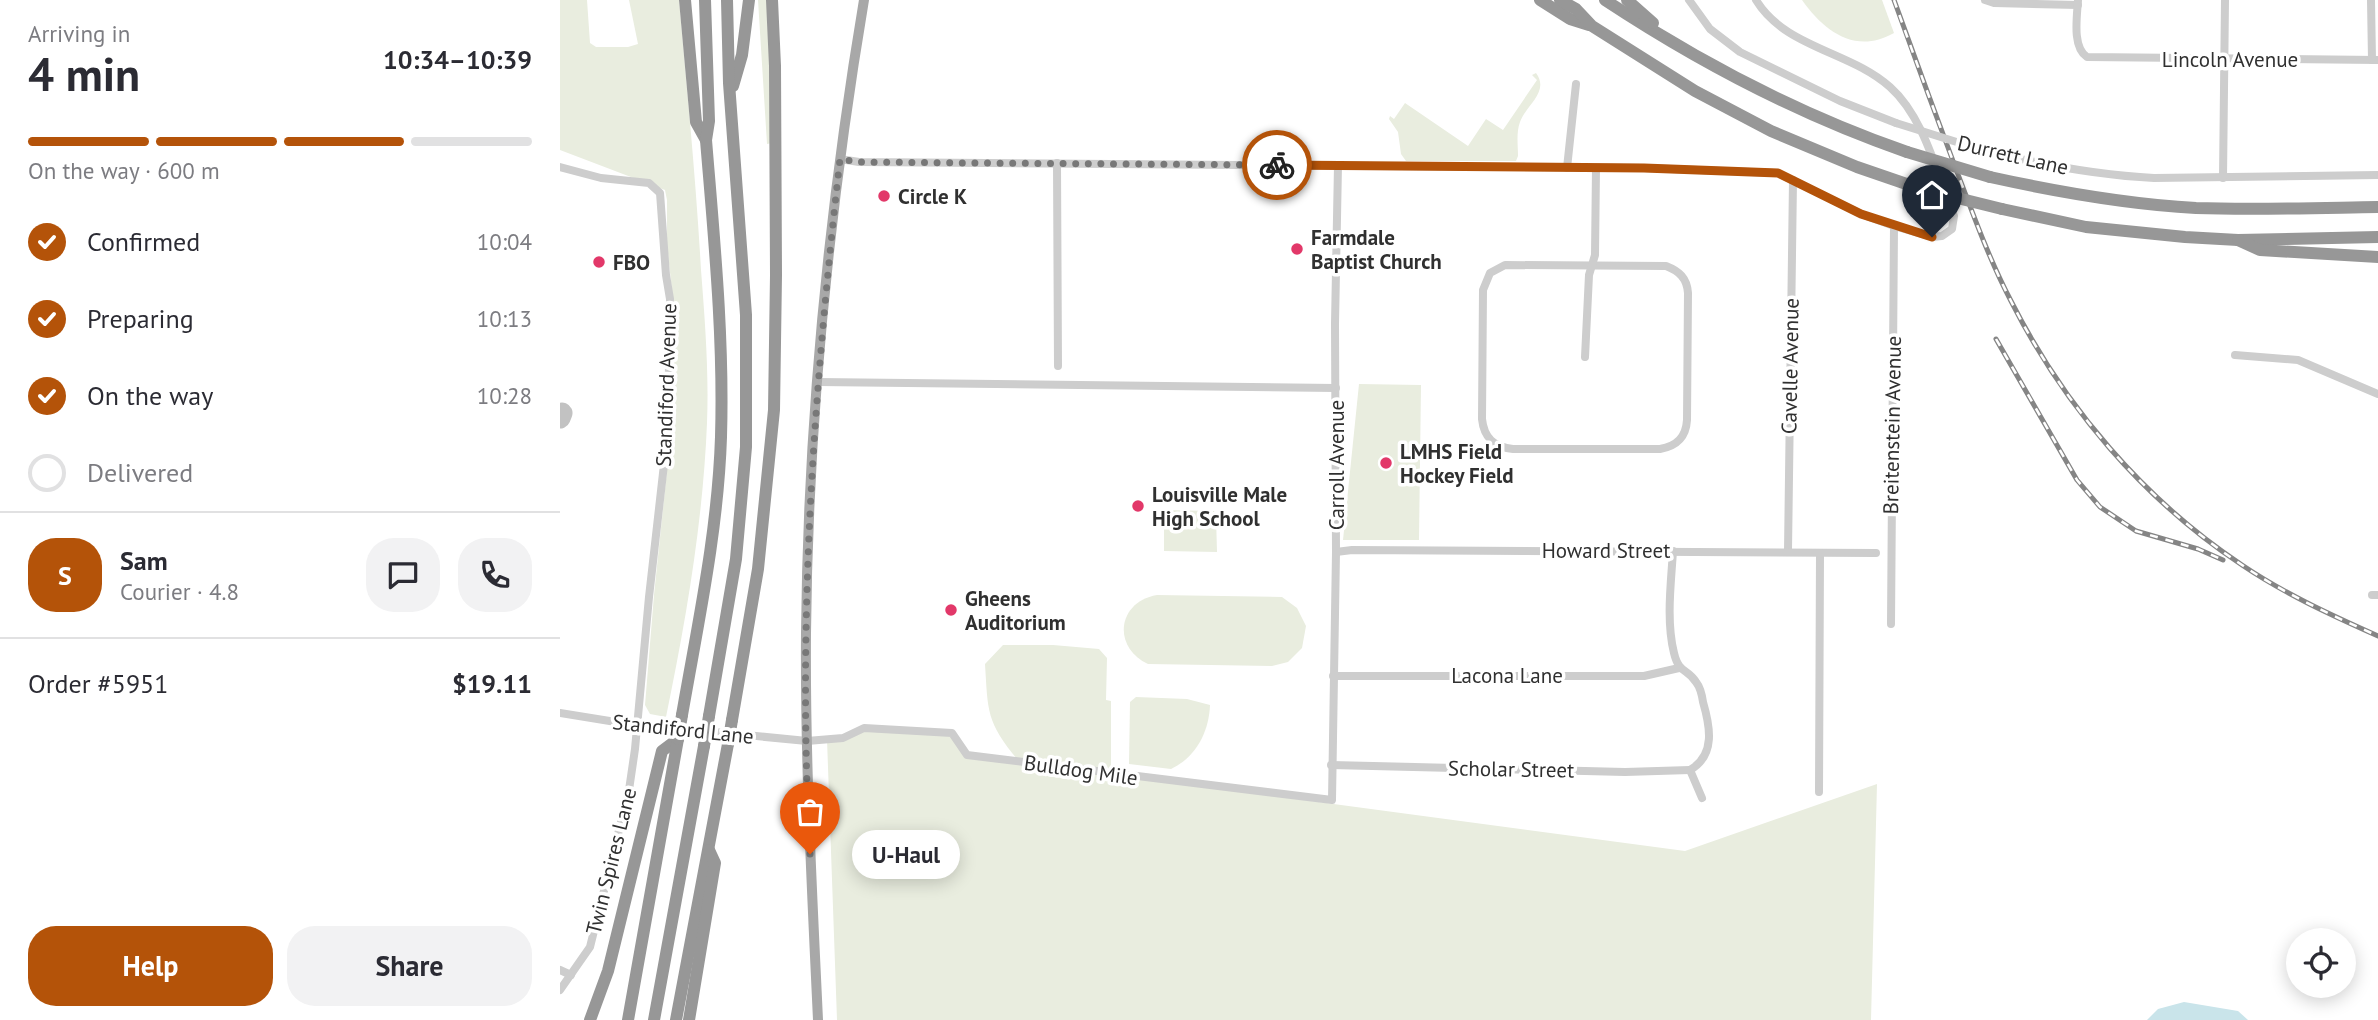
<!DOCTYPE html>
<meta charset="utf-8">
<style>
body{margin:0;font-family:"PT Sans",sans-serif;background:#f2f2f3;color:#2b2b33;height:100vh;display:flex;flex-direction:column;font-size:26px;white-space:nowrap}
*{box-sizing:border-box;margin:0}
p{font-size:23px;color:#7c7c81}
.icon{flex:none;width:38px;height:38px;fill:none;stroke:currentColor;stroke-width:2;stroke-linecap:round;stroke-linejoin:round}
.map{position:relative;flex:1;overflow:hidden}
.sheet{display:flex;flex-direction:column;background:#fff;width:560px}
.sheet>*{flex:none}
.tools{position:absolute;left:1726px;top:928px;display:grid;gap:14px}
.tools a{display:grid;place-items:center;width:70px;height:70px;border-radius:50%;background:#fff;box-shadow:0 4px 18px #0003;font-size:35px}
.pin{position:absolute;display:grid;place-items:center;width:60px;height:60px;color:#fff;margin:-72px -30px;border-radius:50% 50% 50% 0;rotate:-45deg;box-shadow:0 0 7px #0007}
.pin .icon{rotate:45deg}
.courier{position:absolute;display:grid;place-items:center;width:70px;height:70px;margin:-35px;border:5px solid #b45309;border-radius:50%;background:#fff;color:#222;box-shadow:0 2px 9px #0007}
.bubble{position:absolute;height:49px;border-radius:24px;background:#fff;box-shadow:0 4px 18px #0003;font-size:23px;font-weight:800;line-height:49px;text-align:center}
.head em{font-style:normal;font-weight:800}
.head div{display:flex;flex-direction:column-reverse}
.head{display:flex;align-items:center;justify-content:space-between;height:119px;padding:0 28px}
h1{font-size:46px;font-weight:800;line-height:52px}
.bar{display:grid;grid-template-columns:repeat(4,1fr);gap:10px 7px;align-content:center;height:84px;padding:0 28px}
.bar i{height:9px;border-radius:5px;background:#e1e1e2}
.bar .current{background:#b45309}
.bar p{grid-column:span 4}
.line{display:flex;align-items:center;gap:18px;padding:0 28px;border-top:2px solid #e1e1e2}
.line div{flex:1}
.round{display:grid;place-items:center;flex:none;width:74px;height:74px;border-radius:28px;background:#f2f2f3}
ol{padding:0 28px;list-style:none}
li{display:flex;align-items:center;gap:21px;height:77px}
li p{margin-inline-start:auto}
li .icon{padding:7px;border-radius:50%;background:#b45309;color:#fff;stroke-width:4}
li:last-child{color:#7c7c81}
li i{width:38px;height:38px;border:4px solid #e1e1e2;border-radius:50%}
.button{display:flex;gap:14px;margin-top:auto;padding:14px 28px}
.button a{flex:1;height:80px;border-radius:28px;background:#b45309;color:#fff;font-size:28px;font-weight:800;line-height:80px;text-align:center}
.button a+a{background:#f2f2f3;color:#2b2b33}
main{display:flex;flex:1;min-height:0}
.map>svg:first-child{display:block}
.green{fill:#e9eddf}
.water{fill:#c9e4ea}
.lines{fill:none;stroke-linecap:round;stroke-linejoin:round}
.taxiway{stroke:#c2c2c2;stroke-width:21}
.minor{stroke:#cdcdcd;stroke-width:8}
.major{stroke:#a8a8a8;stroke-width:10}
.highway{stroke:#979797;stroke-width:12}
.rail-casing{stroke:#858585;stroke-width:5}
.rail{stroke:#fff;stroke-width:2.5;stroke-dasharray:8;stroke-linecap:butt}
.minor-bridge{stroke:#cdcdcd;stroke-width:8}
.highway-bridge{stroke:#979797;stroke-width:12}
.done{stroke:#787878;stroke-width:7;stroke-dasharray:0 12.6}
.route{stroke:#b45309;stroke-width:9}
.poi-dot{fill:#e23869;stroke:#fff;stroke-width:2.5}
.labels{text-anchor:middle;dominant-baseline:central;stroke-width:7;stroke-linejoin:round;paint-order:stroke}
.street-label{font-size:21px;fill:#303030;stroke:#fff}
.poi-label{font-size:21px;font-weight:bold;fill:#303030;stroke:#fff;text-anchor:start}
</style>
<main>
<section class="sheet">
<div class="head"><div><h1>4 min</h1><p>Arriving in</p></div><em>10:34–10:39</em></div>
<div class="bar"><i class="current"></i><i class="current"></i><i class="current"></i><i></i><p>On the way · 600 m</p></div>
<ol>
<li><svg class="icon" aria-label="check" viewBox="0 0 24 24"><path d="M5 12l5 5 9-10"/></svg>Confirmed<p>10:04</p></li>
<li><svg class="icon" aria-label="check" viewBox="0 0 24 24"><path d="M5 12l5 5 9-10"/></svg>Preparing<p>10:13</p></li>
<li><svg class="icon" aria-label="check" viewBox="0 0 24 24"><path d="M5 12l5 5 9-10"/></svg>On the way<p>10:28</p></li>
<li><i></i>Delivered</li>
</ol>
<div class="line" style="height:126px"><b class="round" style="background:#b45309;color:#fff">S</b><div><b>Sam</b><p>Courier · 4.8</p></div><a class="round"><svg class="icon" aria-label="chat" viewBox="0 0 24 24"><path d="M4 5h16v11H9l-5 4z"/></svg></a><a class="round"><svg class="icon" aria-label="phone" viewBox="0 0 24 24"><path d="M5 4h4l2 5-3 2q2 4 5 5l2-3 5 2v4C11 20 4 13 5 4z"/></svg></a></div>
<div class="line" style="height:91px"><div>Order #5951</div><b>$19.11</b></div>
<div class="button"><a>Help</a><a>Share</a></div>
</section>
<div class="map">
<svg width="1818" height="1020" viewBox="0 0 1818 1020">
<rect width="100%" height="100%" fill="#fff"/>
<g class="green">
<path d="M0,0H27L30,43L36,47H68L78,44L69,0H119C127,90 136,180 141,270C145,321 149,372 147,423C143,522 126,620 106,717L90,714L85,705L94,595L113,413L115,319L107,244V200L105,190L0,150Z"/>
<polygon points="198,0 208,0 212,143 207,144"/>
<path d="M1242,0H1322L1334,33C1295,55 1264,31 1242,0Z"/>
<path d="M976,73C990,92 966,105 960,122C956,132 958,146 958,156L956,161H846L841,154L838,132L829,119L830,116L834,119L845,103L908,146L926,119L943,130L977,80L972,75Z"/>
<polygon points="799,384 861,385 859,540 783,540"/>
<polygon points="604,510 654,511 656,516 657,552 604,551"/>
<path d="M597,595L722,597L737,608L746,626L742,648L728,662L712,666L588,664C552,647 557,602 597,595Z"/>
<path d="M443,645H493L539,649L547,658L546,700L551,701V771L458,760C426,722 428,711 425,664Z"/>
<path d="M576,697L627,699L650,705C649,732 636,757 611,769L569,764L570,702Z"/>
<polygon points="304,728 392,733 407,755 1125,851 1317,784 1311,1020 277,1020 267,739"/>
</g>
<polygon class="water" points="1624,1002 1678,1011 1688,1020 1587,1020 1598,1009"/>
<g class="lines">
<polyline class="taxiway" points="0,418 2,413"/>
<g class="minor">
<polyline points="1129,0 1150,29 1180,52 1280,101 1336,123"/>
<polyline points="1425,0 1434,3 1518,5"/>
<path d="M1518,0C1517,17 1512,47 1527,57L1818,60"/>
<polyline points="1811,0 1812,60"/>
<path d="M1419,149C1477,164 1534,175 1594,178L1818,175"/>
<path d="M280,159L299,162L1084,168L1218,173L1301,214L1334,226L1372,237L1382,236L1392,229L1394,216C1377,174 1364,117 1330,87C1290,51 1225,48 1196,0"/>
<polyline points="497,163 498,366"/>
<polyline points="0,167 41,178 89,183 100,193 106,275 110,299 108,429 89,597 75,749 69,790 30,947 0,990"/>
<polyline points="1007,168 1016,84"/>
<polyline points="1663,178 1665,0"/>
<path d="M945,265L1106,266C1119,271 1127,278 1128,293L1127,420C1126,437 1117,446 1100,449H953C934,447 924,438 922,419L923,290L930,273Z"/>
<polyline points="1675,355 1738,360 1818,394"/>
<polyline points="1025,357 1029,275 1035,255 1036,168"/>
<polyline points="258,382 776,388"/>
<path d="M1113,551C1111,583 1106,621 1114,653C1119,674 1127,668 1136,682C1140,687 1142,695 1143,702C1150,726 1156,755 1130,770"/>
<polyline points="1228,551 1233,180"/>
<polyline points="776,552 792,550 1316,553"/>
<polyline points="1812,595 1818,595"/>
<polyline points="1331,624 1334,226"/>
<polyline points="773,676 1084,676 1119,668"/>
<polyline points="0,713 62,723 247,741 283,738 304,728 392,733 407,755 772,800 776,552 775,324 778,165"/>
<polyline points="771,765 1065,772 1130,770"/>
<polyline points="1130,770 1142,798"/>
<polyline points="1259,792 1260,553"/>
<polyline points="0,970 11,975"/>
</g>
<path class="major" d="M258,1020C252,891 245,762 246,633C248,422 269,208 304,0"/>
<g class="highway">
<polyline points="125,0 136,122 146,140"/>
<polyline points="980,0 1010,19 1029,25"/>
<polyline points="1000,0 1016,9 1032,26 1135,91 1211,131 1297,167 1361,189"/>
<path d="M1045,0C1139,62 1240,115 1347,152"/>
<polyline points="1067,0 1093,23"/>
<polyline points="173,86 182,55 189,0"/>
<path d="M1430,177C1498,192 1566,204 1636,208C1697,210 1757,208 1818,207"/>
<polyline points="1442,209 1526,227 1625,237 1678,240 1818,237"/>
<polyline points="1678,240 1700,250 1818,257"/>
<path d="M122,715C138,623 158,531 161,437C164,338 154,238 146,140L149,121L145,0"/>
<polyline points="149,716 176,559 186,447 186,315 169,83 167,0"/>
<polyline points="172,720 198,569 214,410 216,275 215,66 212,0"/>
<polyline points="30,1020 48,971 102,751 118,739"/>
<polyline points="68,1020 118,739"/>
<polyline points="94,1020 144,746"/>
<polyline points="116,1020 168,744"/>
<polyline points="129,1020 155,863 149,850"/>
</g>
<g class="rail-casing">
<g id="rail">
<path d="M1334,0C1354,56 1375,113 1396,169C1413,214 1429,259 1451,301C1504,406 1584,500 1682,565C1725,594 1771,615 1818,636"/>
<polyline points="1436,339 1517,480 1540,507 1576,531 1638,549 1663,560"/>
</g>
</g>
<use href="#rail" class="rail"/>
<polyline class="minor-bridge" points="1336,123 1419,149"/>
<g class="highway-bridge">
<polyline points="1347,152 1430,177"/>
<polyline points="1361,189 1442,209"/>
<polyline points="118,739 122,715"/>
<polyline points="168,744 172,720"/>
<polyline points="144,746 149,716"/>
</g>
</g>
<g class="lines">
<path class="done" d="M250,854C237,622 254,390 280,159L299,162L411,163L717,165"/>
<polyline class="route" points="717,165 1084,168 1218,173 1301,214 1372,237"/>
</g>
<g class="poi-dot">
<circle cx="324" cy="196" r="7"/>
<circle cx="737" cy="249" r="7"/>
<circle cx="39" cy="262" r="7"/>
<circle cx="826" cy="463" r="7"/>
<circle cx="578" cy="506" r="7"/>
<circle cx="391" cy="610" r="7"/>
</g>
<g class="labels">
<g class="street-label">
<text x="1670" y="59">Lincoln Avenue</text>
<text transform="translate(1453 155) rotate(13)">Durrett Lane</text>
<text transform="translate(1230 366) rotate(-89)">Cavelle Avenue</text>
<text transform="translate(106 385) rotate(-88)">Standiford Avenue</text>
<text transform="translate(1332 425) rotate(-89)">Breitenstein Avenue</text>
<text transform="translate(776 465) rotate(-90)">Carroll Avenue</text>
<text x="1046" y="550">Howard Street</text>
<text x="947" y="675">Lacona Lane</text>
<text transform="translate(123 729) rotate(6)">Standiford Lane</text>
<text transform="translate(951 769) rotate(1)">Scholar Street</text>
<text transform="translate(521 770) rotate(8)">Bulldog Mile</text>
<text transform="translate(51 861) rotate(-76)">Twin Spires Lane</text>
</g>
<g class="poi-label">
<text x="338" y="196">Circle K</text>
<text x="751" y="237">Farmdale<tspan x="751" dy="24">Baptist Church</tspan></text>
<text x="53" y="262">FBO</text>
<text x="840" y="451">LMHS Field<tspan x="840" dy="24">Hockey Field</tspan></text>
<text x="592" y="494">Louisville Male<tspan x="592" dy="24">High School</tspan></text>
<text x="405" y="598">Gheens<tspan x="405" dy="24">Auditorium</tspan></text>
</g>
</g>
</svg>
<div class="tools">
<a><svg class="icon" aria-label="locate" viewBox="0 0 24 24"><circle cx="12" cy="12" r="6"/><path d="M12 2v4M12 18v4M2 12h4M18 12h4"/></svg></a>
</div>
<div class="pin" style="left:250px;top:854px;background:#ea580c"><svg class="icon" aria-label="bag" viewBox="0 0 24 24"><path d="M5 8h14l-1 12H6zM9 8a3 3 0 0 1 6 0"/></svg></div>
<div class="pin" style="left:1372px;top:237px;background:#1f2937"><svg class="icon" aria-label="home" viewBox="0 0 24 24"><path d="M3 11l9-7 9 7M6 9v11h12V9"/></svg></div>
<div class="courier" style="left:717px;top:165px"><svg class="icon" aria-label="bike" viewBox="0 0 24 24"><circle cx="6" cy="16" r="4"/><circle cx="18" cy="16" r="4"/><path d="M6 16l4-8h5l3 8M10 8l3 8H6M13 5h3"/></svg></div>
<div class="bubble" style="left:292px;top:830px;width:108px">U-Haul</div>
</div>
</main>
